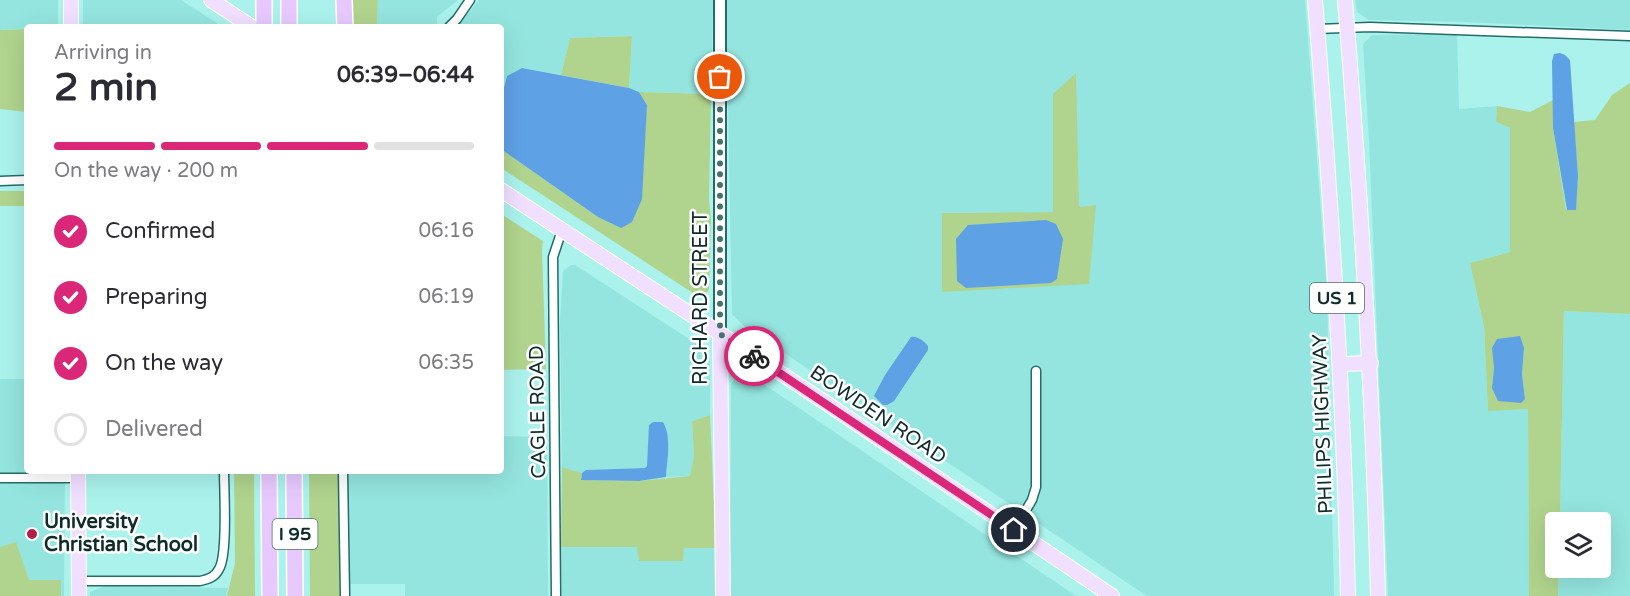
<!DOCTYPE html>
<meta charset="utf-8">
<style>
body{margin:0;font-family:"Varela Round",sans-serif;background:#f2f2f3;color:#2b2b33;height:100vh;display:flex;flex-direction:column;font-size:22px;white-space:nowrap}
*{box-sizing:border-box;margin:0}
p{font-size:20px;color:#7c7c81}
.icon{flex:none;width:33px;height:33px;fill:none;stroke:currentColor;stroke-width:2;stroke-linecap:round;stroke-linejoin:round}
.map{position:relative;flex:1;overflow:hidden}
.side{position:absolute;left:24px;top:24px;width:480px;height:450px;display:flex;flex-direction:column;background:#fff;border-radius:6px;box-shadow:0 6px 24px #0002}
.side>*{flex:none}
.controls{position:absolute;left:1545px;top:512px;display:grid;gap:12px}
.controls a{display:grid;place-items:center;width:66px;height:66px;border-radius:6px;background:#fff;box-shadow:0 6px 24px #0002;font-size:30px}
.pin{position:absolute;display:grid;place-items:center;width:51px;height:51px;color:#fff;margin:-26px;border:3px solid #fff;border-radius:50%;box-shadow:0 2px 6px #0007}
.courier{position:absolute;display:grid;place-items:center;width:60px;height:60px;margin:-30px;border:4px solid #db2777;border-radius:50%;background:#fff;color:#222;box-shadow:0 2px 8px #0007}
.head em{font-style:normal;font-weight:700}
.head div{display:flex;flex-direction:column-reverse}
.head{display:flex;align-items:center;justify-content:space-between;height:102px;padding:0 30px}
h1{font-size:39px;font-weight:700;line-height:45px}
.bar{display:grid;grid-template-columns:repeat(4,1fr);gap:9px 6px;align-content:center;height:72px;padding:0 30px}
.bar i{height:8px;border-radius:4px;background:#e1e1e2}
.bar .active{background:#db2777}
.bar p{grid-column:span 4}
ol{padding:0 30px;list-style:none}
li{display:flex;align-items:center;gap:18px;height:66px}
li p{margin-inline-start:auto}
li .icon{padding:6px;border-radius:50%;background:#db2777;color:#fff;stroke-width:4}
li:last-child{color:#7c7c81}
li i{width:33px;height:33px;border:3px solid #e1e1e2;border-radius:50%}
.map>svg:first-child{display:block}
.built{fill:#94e5df;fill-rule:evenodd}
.green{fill:#b0d48d;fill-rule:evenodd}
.water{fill:#5ea1e5}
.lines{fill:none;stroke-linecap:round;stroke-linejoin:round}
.minor-casing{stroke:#236c68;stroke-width:11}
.tertiary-casing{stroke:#236c68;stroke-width:14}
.primary-casing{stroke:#fff;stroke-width:16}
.motorway-casing{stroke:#fff;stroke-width:18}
.minor{stroke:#fff;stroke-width:8}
.tertiary{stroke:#fff;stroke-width:10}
.primary{stroke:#f1dfff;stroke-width:14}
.motorway{stroke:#e7c9ff;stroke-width:15}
.done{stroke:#45716e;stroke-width:6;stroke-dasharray:0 10.8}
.route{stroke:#db2777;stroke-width:8}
.poi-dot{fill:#b01e4a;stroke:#fff;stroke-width:2}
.labels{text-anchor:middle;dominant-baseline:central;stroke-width:5;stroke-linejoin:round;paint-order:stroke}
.shield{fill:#fff;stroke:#566b6a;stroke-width:1.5}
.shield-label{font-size:18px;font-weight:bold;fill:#0e2c2a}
.street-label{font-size:20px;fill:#0e2c2a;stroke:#fff}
.poi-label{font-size:20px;font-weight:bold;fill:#0e2c2a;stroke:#fff;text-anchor:start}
</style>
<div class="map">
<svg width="1630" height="596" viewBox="0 0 1630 596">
<rect width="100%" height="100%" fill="#abf2ed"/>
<g class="built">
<polygon points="0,0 58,0 58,27 0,30"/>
<polygon points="83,0 181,0 223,27 83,27"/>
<polygon points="378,0 458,0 437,17 437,27 377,27"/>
<polygon points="479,0 713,0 711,94 639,92 629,88 632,36 570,38 561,75 522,68 507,76 503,91 501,91 501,27 457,27"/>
<path d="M726,0H1305L1327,292L1334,596H1147L744,326L732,314ZM1053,94L1079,208L1096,206L942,291V213L1053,212Z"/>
<polygon points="1355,0 1630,0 1630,30 1465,22 1369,20 1357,12"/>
<polygon points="1457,34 1459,109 1497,106 1496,122 1510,128 1510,252 1470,263 1484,327 1488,410 1528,409 1529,596 1388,596 1369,140 1363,44 1372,35"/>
<polygon points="571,265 575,265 703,348 710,356 710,415 692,421 694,456 691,476 666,477 668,456 645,468 586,470 582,473 562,467 560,320 563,271"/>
<polygon points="1564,311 1630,314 1630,596 1558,596 1559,567 1600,567 1600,522 1560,522"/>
<polygon points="743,375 756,379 1076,596 730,596 731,384 736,376"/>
<polygon points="0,379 27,379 27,471 65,471 64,596 0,596"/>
<polygon points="501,436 547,437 548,596 405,596 405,584 349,584 348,471 501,471"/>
<polygon points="561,547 638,547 639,561 682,561 684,548 716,548 716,596 562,596"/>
<polygon points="105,586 228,588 226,596 90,596 90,592"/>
</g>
<g class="green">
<polygon points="350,0 378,0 377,27 353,27"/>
<polygon points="27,29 27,112 0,109 0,30"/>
<polygon points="632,36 629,88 561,75 570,38"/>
<polygon points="1076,73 1079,207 1096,205 1089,284 942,292 942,213 1053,212 1053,94"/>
<path d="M1630,83V314L1564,311L1560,522H1556V567H1559L1558,596H1529L1528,409L1488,411L1484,327L1470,263L1510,252V128L1496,122L1497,106L1530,112L1553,100V128L1566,210H1575L1578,176L1574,122L1595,120L1612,95ZM1524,348L1522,374L1525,399L1492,388L1494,367Z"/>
<polygon points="639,92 711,94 709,200 711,218 709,289 706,295 699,297 501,168 501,149 598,217 647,105"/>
<rect x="0" y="191" width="27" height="15"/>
<polygon points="501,214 543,241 542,250 546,369 501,370"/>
<polygon points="710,415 716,548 684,548 683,561 639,561 637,547 561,547 562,467 582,473 581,480 639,481 690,476 694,456 692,421"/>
<polygon points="234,471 254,471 255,596 227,596 235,563"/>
<polygon points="309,471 340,471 341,596 310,596"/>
<polygon points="16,542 29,580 61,580 61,596 0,596 0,547"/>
</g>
<g class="water">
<polygon points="1560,53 1565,55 1570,60 1578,176 1576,210 1567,210 1553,128 1552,61 1554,54"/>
<polygon points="522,68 629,88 639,92 647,105 642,199 632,222 621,228 598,217 501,149 501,99 507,76"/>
<polygon points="1046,220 1056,224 1063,239 1057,279 1051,283 966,288 957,281 956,239 968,225"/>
<polygon points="1520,336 1524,348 1522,374 1525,399 1521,403 1498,401 1492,388 1494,367 1492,348 1497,339"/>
<path d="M911,337C917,336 924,341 928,346V350L894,401L887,405H883L874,396L885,375Z"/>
<path d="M653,422H663C672,437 667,461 666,477L639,481L581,480L582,473L586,470L645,468L647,466L649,425Z"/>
</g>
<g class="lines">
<g class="minor-casing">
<g id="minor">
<polyline points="449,27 457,19 470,0"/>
<polyline points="1317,29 1370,27 1630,36"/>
<polyline points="0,181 27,180"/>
<polyline points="343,471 345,596"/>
<polyline points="0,478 78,478"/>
<polyline points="1014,530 1032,500 1036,487 1036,371"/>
<path d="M79,581H200C209,579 215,577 219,569C228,555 224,490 224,471"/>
<polyline points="556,596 553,257 562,230"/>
</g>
</g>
<g class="tertiary-casing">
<polyline id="tertiary" points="720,0 720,334"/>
</g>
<g class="primary-casing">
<g id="primary">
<polyline points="71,0 71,27"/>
<polyline points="211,0 252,27"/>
<path d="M1315,0C1331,198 1344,397 1348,596"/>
<path d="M1345,0C1361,199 1373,397 1378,596"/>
<polyline points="501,190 826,403 1112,596"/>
<polyline points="720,334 723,596"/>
<polyline points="1341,364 1371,363"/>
<polyline points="78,471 79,596"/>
</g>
</g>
<g class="motorway-casing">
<g id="motorway">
<polyline points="264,0 264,27"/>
<polyline points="289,0 289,27"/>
<polyline points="344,0 345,27"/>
<polyline points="269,471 270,596"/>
<polyline points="294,471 295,596"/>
</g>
</g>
<use href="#minor" class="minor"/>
<use href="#tertiary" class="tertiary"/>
<use href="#primary" class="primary"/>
<use href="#motorway" class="motorway"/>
</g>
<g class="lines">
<polyline class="done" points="720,77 720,334 754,356"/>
<polyline class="route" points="754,356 1014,530"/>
</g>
<circle class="poi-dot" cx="32" cy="534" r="6"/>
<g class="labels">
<g class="shield">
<rect x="1310" y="283" width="54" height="30" rx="4.5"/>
<rect x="272.5" y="519" width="45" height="30" rx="4.5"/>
</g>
<g class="shield-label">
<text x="1337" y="298">US 1</text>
<text x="295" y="534">I 95</text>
</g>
<g class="street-label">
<text transform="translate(701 298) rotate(-90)">RICHARD STREET</text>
<text transform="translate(538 412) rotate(-91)">CAGLE ROAD</text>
<text transform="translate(878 415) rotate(34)">BOWDEN ROAD</text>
<text transform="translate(1323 424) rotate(-92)">PHILIPS HIGHWAY</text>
</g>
<g class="poi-label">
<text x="44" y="522">University<tspan x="44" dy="23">Christian School</tspan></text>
</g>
</g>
</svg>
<div class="controls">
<a><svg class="icon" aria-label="layers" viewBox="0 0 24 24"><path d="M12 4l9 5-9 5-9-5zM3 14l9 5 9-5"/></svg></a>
</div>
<div class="pin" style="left:720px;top:77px;background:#ea580c"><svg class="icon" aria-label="bag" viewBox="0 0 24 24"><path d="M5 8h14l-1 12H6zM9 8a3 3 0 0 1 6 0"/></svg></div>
<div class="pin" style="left:1014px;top:530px;background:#1f2937"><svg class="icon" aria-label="home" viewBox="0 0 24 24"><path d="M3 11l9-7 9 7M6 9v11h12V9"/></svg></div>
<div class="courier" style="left:754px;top:356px"><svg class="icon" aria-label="bike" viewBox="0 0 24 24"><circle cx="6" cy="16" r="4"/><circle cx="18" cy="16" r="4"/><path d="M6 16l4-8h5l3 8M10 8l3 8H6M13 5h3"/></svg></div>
<section class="side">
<div class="head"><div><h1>2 min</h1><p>Arriving in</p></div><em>06:39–06:44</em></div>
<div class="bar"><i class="active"></i><i class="active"></i><i class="active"></i><i></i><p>On the way · 200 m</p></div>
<ol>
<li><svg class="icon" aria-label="check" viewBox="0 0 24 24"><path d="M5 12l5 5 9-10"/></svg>Confirmed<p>06:16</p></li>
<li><svg class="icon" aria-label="check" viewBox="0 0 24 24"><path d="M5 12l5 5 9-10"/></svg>Preparing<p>06:19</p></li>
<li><svg class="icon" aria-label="check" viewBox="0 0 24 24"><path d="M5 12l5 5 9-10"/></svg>On the way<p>06:35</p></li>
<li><i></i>Delivered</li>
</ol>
</section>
</div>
